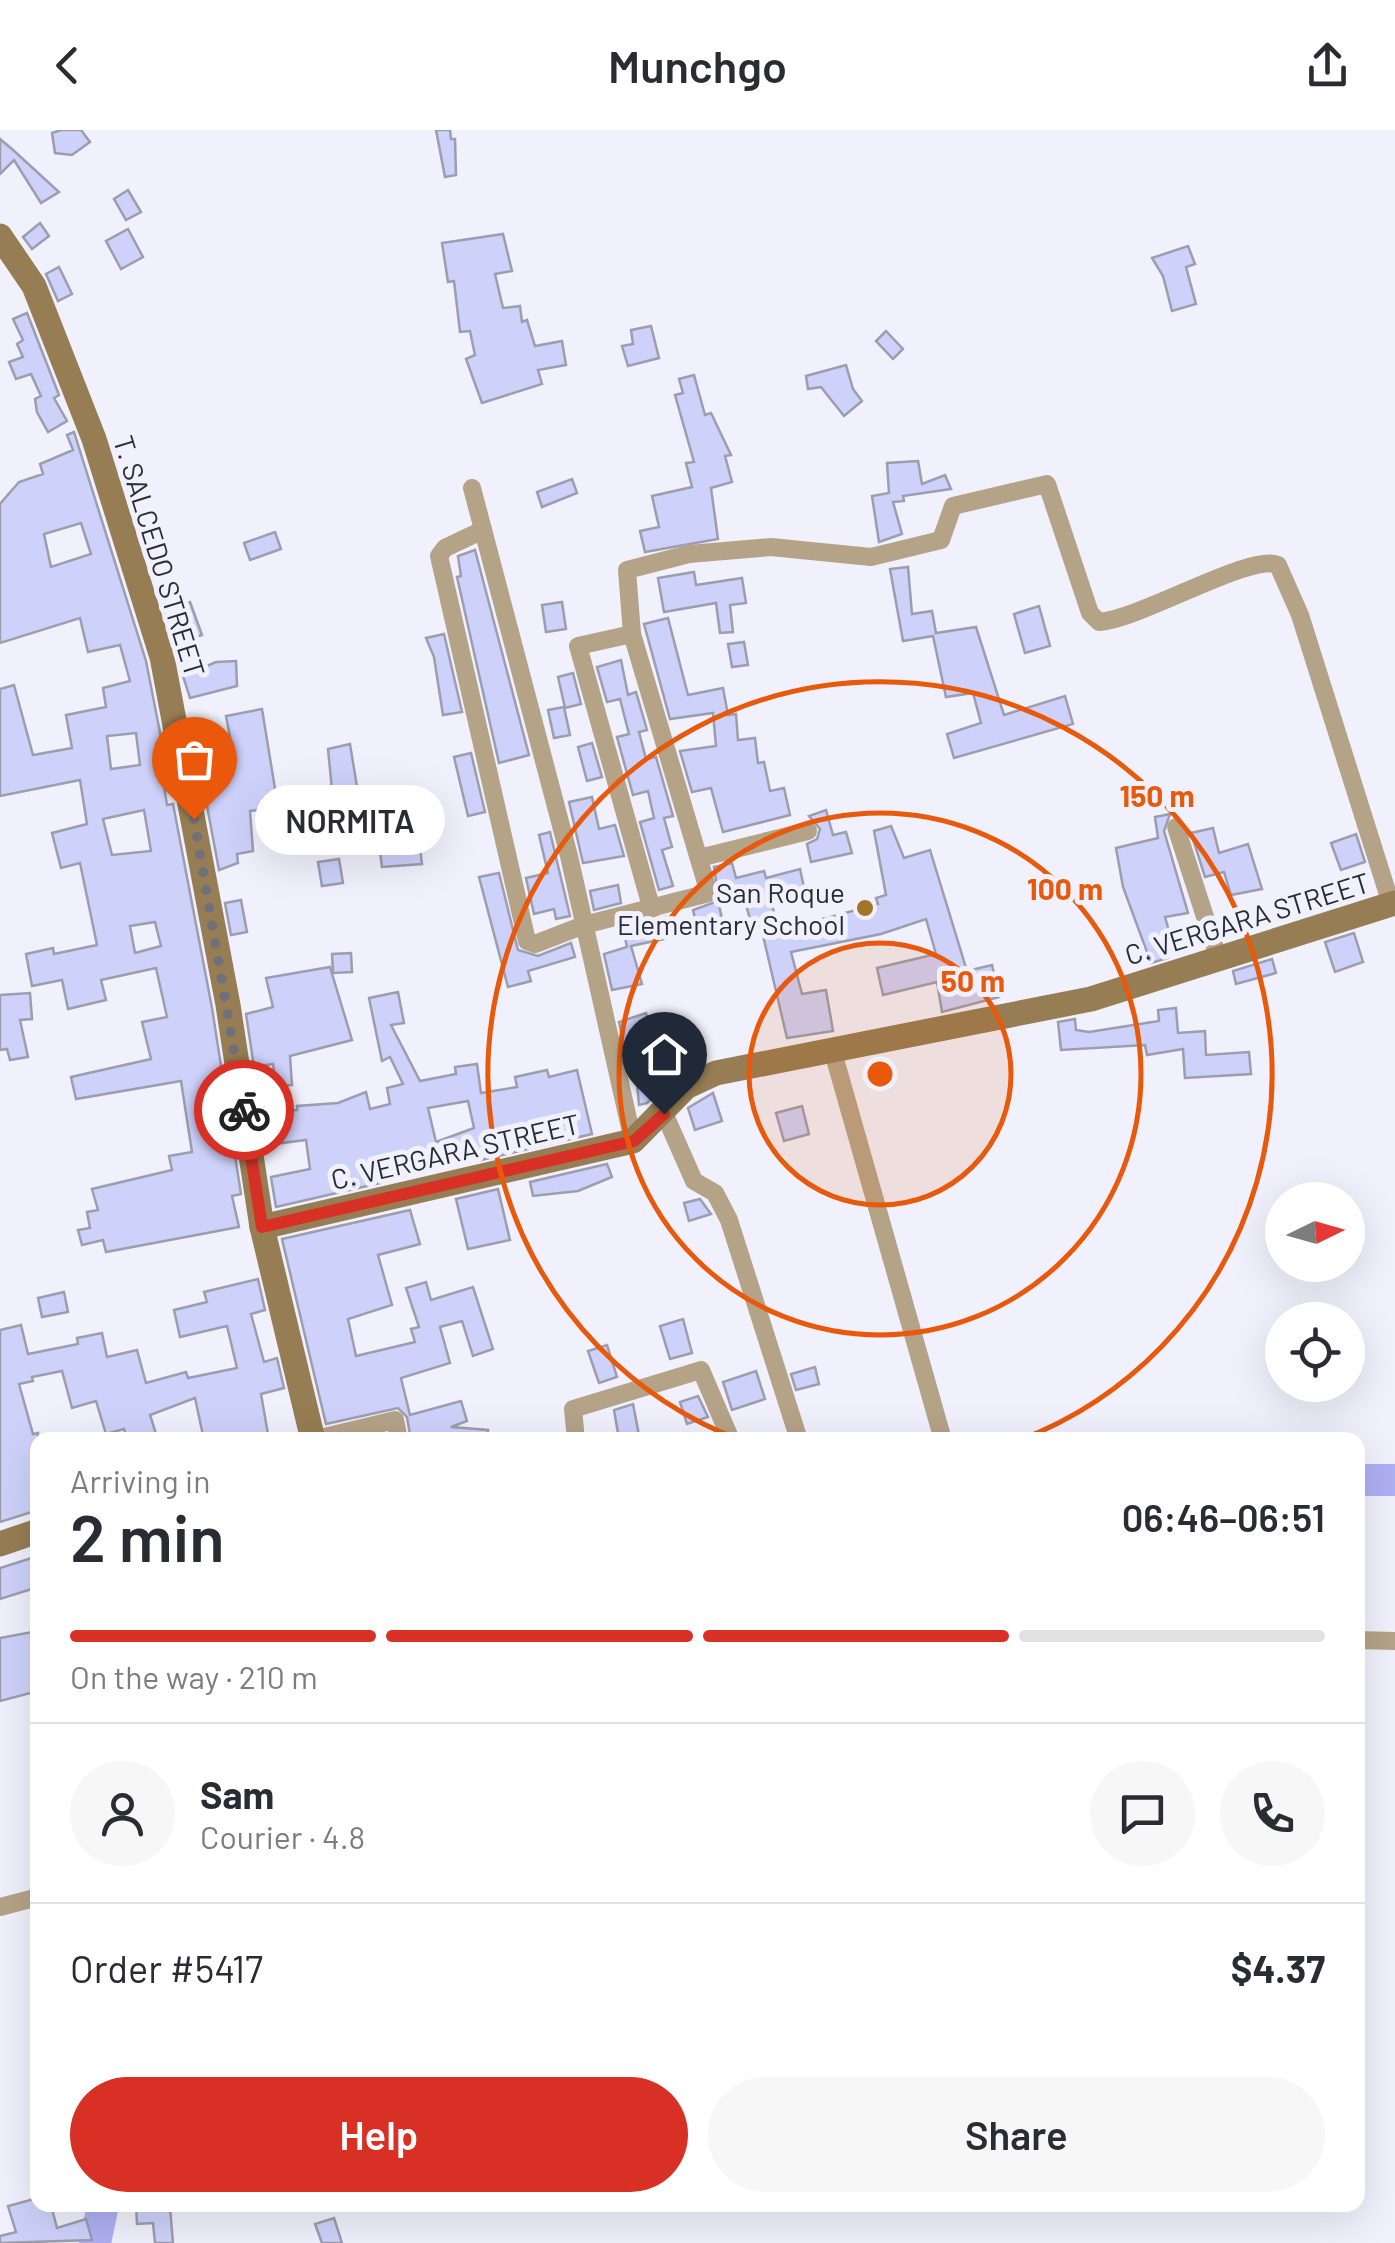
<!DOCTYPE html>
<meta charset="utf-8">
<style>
body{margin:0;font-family:Barlow,sans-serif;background:#f7f7f7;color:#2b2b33;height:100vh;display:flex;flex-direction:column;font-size:38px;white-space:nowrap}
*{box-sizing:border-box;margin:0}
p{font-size:32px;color:#7c7c81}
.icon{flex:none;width:55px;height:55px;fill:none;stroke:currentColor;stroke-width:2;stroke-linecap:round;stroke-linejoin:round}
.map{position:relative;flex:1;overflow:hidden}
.side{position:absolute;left:30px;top:1302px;width:1335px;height:780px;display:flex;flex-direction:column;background:#fff;border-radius:20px;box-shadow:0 10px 40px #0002}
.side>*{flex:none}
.needle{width:65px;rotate:85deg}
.fabs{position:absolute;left:1265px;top:1052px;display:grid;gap:20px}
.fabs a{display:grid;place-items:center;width:100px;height:100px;border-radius:50%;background:#fff;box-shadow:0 10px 40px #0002;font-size:50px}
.pin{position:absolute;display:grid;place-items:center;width:85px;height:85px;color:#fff;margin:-102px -42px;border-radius:50% 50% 50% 0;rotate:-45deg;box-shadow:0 0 10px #0007}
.pin .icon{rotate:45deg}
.courier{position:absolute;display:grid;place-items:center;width:100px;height:100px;margin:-50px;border:8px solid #d93025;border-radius:50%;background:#fff;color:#222;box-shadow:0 2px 12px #0007}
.bubble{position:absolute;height:70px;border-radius:35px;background:#fff;box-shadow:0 10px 40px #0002;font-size:32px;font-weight:600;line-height:70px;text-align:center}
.summary em{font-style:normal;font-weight:600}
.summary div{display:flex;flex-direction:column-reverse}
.summary{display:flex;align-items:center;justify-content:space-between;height:170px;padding:0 40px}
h1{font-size:65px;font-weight:600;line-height:75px}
.bar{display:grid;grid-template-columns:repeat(4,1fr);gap:15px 10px;align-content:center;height:120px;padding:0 40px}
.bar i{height:12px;border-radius:8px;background:#e1e1e2}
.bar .on{background:#d93025}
.bar p{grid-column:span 4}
.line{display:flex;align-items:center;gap:25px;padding:0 40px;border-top:2px solid #e1e1e2}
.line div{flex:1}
.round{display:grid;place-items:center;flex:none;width:105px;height:105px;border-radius:52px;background:#f7f7f7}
.cta{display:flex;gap:20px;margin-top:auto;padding:20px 40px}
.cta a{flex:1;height:115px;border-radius:60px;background:#d93025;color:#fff;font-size:40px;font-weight:600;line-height:115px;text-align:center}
.cta a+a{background:#f7f7f7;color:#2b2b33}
header{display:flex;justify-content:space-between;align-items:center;height:130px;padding:0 40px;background:#fff;font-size:45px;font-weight:600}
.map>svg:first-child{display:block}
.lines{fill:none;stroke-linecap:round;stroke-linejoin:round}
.river{stroke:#aeb0f4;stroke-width:32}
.building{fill:#ced1fa;stroke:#9c9dae;stroke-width:2.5;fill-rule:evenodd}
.street{stroke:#b5a388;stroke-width:18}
.secondary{stroke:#967d53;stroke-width:25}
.done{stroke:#707079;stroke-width:10;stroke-dasharray:0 18}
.route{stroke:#d93025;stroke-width:12}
.ring{fill:none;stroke:#e8590c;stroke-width:5}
.poi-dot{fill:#a17727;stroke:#f0f1fc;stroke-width:4}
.labels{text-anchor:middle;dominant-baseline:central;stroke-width:10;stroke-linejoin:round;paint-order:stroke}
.street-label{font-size:28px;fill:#2b2b32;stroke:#f0f1fc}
.poi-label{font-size:28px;fill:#2b2b32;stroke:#f0f1fc;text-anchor:end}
.centre{fill:#e8590c;stroke:#f0f1fc;stroke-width:5}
.ring-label{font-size:30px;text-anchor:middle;font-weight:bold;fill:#e8590c;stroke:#f0f1fc;stroke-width:10;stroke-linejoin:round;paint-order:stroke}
</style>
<header><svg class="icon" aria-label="back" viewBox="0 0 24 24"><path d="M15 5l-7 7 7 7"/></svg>Munchgo<svg class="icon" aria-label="share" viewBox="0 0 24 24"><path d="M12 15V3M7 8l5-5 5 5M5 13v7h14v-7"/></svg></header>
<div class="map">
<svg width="1395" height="2113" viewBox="0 0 1395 2113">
<rect width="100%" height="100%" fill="#f0f1fc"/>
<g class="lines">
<g class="river">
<polyline points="1358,1350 1395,1350"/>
<polyline points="95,2113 103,2075"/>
</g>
</g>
<g class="building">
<polygon points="61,0 81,0 90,12 72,25 55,23 52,3"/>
<polygon points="436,0 450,0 451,9 455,9 456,45 445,47"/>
<polygon points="0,9 12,19 59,62 41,73 14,30 0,44"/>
<polygon points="128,60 141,82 126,90 114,69"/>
<polygon points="40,93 49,106 32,119 23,107"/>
<polygon points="128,99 143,127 121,139 106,111"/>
<polygon points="503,104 512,141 495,144 503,178 520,176 522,192 527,190 535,216 562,211 566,235 538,240 542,254 482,273 466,229 475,225 470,201 460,202 454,151 448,152 442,113"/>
<polygon points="1188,116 1195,134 1186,137 1196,174 1172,181 1163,146 1152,128"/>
<polygon points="59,137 72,164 58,171 46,144"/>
<polygon points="27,183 59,265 54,268 67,291 48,302 37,282 35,269 41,266 31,244 16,249 9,232 23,227 17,214 23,210 13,189"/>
<polygon points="651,196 659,228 628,236 622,216 633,214 631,200"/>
<polygon points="886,201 903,219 893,229 876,211"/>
<polygon points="846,235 853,259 862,271 844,286 821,257 808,259 806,246"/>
<polygon points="694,245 705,285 711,283 731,325 725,326 732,352 711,358 718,409 645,422 640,401 659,397 652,366 692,357 686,333 694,332 675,265 683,263 679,249"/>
<path d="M74,302L146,531L164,623L159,624L167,675L173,674L212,878L241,1064L232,1066L239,1097L106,1122L103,1110L82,1115L78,1100L90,1098L87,1082L98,1080L92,1059L172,1040L169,1026L192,1022L181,951L76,969L71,947L151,929L142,892L167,887L156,838L101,850L106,870L68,879L62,850L32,856L26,824L53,818L54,824L97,815L80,733L61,738L52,703L87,694L80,650L0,666V559L14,555L33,625L72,618L66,585L106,577L103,558L130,551L120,515L88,522L80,488L0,513V374L19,352L43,344L40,334L73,320L67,305ZM81,393L91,424L51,437L44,404ZM136,603L140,635L111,639L107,606ZM144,680L151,721L112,725L103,689ZM155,792L161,816L135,823L130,796Z"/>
<polygon points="918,331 922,354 945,345 951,359 903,366 904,371 893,372 902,404 879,412 872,366 889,363 887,333"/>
<polygon points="572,349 577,363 542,377 537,362"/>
<polygon points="275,402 281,419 250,430 244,413"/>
<polygon points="475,420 529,625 499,633 457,447 461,446 458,426"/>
<polygon points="908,437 912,484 932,481 936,503 976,497 1004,585 1065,566 1073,594 954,628 947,604 981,593 973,563 946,567 933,506 903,511 890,439"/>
<polygon points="694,442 696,455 742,448 746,473 730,475 733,502 720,503 716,473 664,482 658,448"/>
<polygon points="190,472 202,505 175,515 165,481"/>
<polygon points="562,472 566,499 546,502 542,475"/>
<polygon points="1039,476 1050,516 1025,523 1014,484"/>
<polygon points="668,488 688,565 723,558 728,585 736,584 738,610 755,608 758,633 764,632 770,661 784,658 790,685 723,702 711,658 692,662 680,621 716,616 713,583 670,589 644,494"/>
<polygon points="444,504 462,582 443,585 434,527 426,508"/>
<polygon points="744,512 748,535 732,537 728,514"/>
<polygon points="621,530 628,565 636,562 647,600 639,602 646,629 656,627 673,686 664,688 672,717 662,720 673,756 659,760 640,692 654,688 648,661 633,665 617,607 629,604 620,569 607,572 597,537"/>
<polygon points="236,531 237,556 190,568 183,546 216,532"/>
<polygon points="573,543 581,574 565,578 558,547"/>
<polygon points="564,577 570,605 554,608 548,580"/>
<polygon points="262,579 278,677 250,681 253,721 237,724 238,733 219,740 196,617 231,612 226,586"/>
<polygon points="592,613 602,647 587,651 578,617"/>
<polygon points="350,614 358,663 347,665 349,690 318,692 317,671 333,670 328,619"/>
<polygon points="471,623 485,682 468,686 454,627"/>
<polygon points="592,667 599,699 615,695 624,726 583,733 569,672"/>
<polygon points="415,673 422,734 382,737 380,722 395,720 388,678"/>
<polygon points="826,680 833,705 846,702 852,723 811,732 807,714 817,709 820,699 809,686"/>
<polygon points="1170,684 1164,701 1188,783 1165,787 1174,818 1166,820 1168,828 1151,833 1123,757 1116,718 1158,708 1155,687"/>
<polygon points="891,696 904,728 930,720 967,841 992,835 999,867 942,882 937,852 883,865 877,838 936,824 926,789 881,804 791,822 802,864 826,860 833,901 787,908 761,797 753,799 743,765 719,770 714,737 732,733 736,748 764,741 766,748 800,739 805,762 771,771 778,798 827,788 878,774 876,768 886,765 874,701"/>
<polygon points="1213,698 1219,723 1248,714 1262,759 1231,765 1224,742 1205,747 1191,703"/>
<polygon points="550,702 570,786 556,789 554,779 534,784 526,748 548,743 539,705"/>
<polygon points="1356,704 1365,732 1341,740 1331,713"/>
<polygon points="339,729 343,753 322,756 318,732"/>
<polygon points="499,743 518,820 538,826 571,813 575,827 528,841 531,851 508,857 479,747"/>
<polygon points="618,755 621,773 594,780 590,761"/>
<polygon points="241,770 247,802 231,805 225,773"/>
<polygon points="718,771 724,797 698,802 693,780"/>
<polygon points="665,787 669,808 631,816 642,854 612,860 604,824 627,817 623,798"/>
<polygon points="1354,803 1363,832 1335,842 1325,812"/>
<polygon points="351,823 352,842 333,843 332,824"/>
<polygon points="1272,829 1276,843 1236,854 1233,841"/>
<polygon points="330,837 352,910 290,926 292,955 276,956 273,934 254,937 246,884 273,877 266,848"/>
<path d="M398,862L404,893L391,895L420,951L456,944L455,937L477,934L481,963L517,957L515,947L547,940L549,947L577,940L592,1004L481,1030L479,1022L380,1053L276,1077L271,1047L310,1039L306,1010L266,1015L261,985L297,980V976L338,973L366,962L370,979L390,974L387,958L403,954L390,927L382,931L369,868ZM468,971L474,998L436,1012L428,978Z"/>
<polygon points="30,863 32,889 20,890 28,927 10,930 7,919 0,920 0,865"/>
<polygon points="1176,878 1178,903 1205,901 1206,925 1249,922 1251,944 1185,948 1183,919 1147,925 1145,915 1061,920 1058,892 1075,889 1076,900 1089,902 1159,891 1158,880"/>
<polygon points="646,883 667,953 647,973 639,975 634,923 626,925 619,892"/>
<polygon points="713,963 722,991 695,1000 688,978"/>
<polygon points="802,976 809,1004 784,1011 776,983"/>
<polygon points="607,1034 612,1047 578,1061 533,1066 530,1052"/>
<polygon points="498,1059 510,1110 468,1119 456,1069"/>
<polygon points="700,1069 711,1084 689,1091 684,1073"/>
<polygon points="410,1080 420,1114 378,1125 392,1175 348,1189 356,1226 415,1212 411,1199 419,1197 406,1158 426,1152 431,1170 473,1157 493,1219 473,1226 462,1191 440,1197 450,1233 401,1248 410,1285 461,1271 467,1291 451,1297 488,1300 487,1310 411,1310 407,1287 398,1278 326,1294 282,1109"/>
<polygon points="258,1149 265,1180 251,1184 264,1232 277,1228 284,1258 261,1264 269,1310 204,1310 195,1268 150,1285 158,1310 128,1310 124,1299 106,1304 96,1271 72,1278 62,1241 32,1247 33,1251 19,1254 33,1304 38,1303 38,1380 0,1392 0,1200 21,1195 28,1224 78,1214 77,1208 102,1203 107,1227 137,1220 146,1253 186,1242 188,1248 237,1238 227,1196 180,1207 174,1180 207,1172 204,1162"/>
<polygon points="64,1162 68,1182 42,1187 38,1168"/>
<polygon points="683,1189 692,1223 670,1229 660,1196"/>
<polygon points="607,1215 617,1247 599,1253 588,1221"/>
<polygon points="815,1237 819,1254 796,1260 791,1244"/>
<polygon points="756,1241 765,1269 732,1280 723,1252"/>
<polygon points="698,1266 708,1287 687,1294 680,1272"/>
<polygon points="633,1274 639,1305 619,1309 614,1280"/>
<polygon points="38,1426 38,1457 0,1469 0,1438"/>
<polygon points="38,1501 38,1561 0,1571 0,1508"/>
<polygon points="38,2068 38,2075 51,2075 57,2098 86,2089 92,2110 0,2113 0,2106 16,2102 8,2076"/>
<polygon points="136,2075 170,2077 173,2113 155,2113 153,2093 137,2094"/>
<polygon points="334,2088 342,2113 322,2113 315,2094"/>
</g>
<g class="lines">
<g class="street">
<polyline points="472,358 569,726 633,1011"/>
<path d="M483,400L445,418L439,426L527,811L535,814L584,795L709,763L632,504L627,440L689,424L771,417L871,427L941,410L953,376L1047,354L1090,483L1099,492C1141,489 1252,422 1278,435L1300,485L1391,774"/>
<polyline points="632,504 578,516 652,780"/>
<polyline points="1176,697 1218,827"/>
<polyline points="699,728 808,701"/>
<polyline points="833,922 943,1310"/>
<polyline points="664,983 694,1051 715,1063 729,1090 799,1310"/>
<polyline points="316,1309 395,1290 399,1310"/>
<polyline points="576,1310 573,1279 701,1240 731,1310"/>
<polyline points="1358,1510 1395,1511"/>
<polyline points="0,1777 38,1767"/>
</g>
<g class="secondary">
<polyline points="0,106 34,156 94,309 162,527 228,875 262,1097 313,1310"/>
<polyline points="262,1097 633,1011 686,957 716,943 1091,869 1395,773"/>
<polyline points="0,1414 38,1401"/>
</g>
</g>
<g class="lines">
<polyline class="done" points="194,689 244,980"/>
<polyline class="route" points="244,980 262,1097 634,1011 664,984"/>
</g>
<circle cx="880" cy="944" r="131" fill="#e8590c" fill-opacity=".12"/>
<g class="ring">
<circle cx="880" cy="944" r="131"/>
<circle cx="880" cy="944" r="261"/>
<path d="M740 1310A392 392 0 1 1 1020 1310"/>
</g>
<circle class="poi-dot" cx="865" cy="778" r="10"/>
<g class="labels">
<g class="street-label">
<text transform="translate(160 426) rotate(73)">T. SALCEDO STREET</text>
<text transform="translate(1247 788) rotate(-17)">C. VERGARA STREET</text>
<text transform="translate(455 1021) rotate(-13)">C. VERGARA STREET</text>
</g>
<g class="poi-label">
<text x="845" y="762">San Roque<tspan x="845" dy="32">Elementary School</tspan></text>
</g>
</g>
<circle cx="880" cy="944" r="15" class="centre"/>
<g class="ring-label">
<text x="1157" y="677">150 m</text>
<text x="1065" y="770">100 m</text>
<text x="973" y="862">50 m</text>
</g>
</svg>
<div class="fabs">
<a><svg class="needle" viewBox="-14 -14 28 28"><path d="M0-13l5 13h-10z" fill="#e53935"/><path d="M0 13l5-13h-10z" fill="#7c7c81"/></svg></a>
<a><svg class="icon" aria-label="locate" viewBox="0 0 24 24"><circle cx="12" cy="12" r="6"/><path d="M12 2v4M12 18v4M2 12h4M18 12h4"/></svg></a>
</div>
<div class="pin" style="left:194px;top:689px;background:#ea580c"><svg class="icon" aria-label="bag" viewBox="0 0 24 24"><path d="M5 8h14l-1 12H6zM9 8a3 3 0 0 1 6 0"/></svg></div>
<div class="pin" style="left:664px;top:984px;background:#1f2937"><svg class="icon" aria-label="home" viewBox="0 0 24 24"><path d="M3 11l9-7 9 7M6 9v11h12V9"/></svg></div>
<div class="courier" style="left:244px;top:980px"><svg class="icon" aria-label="bike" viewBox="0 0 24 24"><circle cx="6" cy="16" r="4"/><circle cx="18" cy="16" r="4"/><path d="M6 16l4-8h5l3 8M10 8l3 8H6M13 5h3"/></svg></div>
<div class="bubble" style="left:255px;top:655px;width:190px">NORMITA</div>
<section class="side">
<div class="summary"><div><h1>2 min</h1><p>Arriving in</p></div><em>06:46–06:51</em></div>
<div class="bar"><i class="on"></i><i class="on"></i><i class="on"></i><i></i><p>On the way · 210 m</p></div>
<div class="line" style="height:180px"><a class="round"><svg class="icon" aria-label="person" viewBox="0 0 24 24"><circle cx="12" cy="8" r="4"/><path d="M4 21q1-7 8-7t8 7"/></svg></a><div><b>Sam</b><p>Courier · 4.8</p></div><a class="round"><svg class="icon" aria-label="chat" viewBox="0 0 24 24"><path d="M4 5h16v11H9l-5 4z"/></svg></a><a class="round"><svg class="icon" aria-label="phone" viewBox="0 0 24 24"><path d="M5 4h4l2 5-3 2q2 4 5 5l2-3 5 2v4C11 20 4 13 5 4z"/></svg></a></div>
<div class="line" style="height:130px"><div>Order #5417</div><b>$4.37</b></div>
<div class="cta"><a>Help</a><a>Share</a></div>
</section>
</div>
